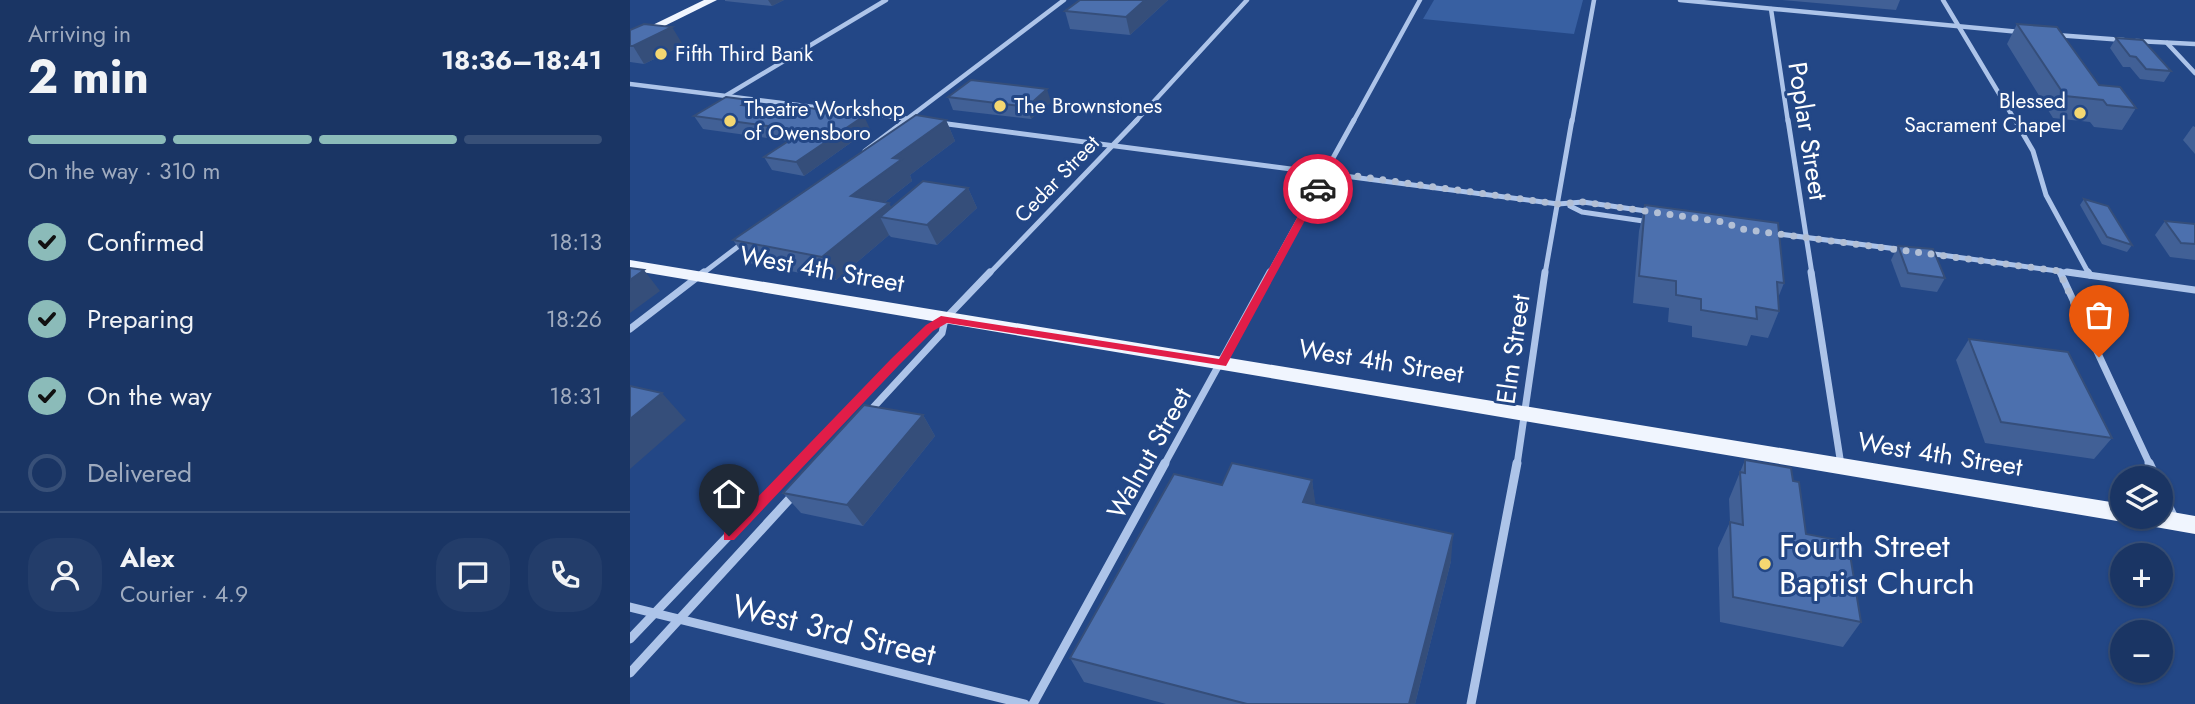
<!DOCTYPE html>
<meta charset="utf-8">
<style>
body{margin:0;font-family:Jost,sans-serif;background:#233d6a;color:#f1f3f6;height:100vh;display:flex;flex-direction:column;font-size:26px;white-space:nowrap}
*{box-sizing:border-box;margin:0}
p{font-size:23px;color:#9fabbf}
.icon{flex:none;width:38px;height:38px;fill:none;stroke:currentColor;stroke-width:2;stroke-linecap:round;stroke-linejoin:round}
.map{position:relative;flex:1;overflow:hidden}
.details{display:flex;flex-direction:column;background:#1a3564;width:630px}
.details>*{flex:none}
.fabs{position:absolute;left:1480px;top:466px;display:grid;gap:14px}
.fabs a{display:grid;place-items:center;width:63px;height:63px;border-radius:50%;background:#1a3564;box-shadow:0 2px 5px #0004,0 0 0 2px #385078;font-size:35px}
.pin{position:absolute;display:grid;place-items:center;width:60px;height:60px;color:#fff;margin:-72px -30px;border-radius:50% 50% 50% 0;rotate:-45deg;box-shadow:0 0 7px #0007}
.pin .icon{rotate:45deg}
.courier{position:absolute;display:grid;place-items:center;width:70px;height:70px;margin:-35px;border:5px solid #e11d48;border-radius:50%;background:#fff;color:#222;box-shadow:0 2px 9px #0007}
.headline em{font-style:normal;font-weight:700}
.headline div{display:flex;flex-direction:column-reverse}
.headline{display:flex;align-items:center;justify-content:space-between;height:119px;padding:0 28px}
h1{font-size:46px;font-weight:700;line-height:52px}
.bar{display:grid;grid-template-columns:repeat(4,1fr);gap:10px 7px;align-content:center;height:84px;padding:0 28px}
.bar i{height:9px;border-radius:5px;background:#385078}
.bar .current{background:#8bbbb9}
.bar p{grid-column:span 4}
.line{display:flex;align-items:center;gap:18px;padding:0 28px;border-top:2px solid #385078}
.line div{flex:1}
.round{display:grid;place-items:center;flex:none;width:74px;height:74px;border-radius:28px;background:#233d6a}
ol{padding:0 28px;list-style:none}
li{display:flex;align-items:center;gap:21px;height:77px}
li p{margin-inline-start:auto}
li .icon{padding:7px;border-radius:50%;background:#8bbbb9;color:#111;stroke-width:4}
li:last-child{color:#9fabbf}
li i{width:38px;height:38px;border:4px solid #385078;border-radius:50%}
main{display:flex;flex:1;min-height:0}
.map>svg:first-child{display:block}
.green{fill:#3860a2}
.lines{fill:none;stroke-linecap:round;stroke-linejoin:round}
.minor-far3{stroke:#adc4e9;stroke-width:4.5}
.minor-far2{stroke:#adc4e9;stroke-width:5}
.minor-far1{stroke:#adc4e9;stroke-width:7}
.minor{stroke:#adc4e9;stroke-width:9}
.primary{fill:#f0f5fe;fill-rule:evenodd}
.wall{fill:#416096}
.shaded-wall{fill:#354e7a}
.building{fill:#4c70ae;stroke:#354e7a;stroke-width:2}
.route{fill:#e11d48}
.done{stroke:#b2bfd5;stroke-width:7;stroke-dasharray:0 12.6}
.poi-dot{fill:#f4d771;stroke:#234786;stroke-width:2.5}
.labels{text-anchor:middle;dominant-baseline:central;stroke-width:6;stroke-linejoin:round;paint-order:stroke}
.far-poi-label{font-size:21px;fill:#fff;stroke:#234786;text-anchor:start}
.far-street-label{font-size:21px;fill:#fff;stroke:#234786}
.street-label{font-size:26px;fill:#fff;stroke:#234786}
.near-poi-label{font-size:32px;fill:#fff;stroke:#234786;text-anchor:start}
.near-street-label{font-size:32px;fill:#fff;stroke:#234786}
</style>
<main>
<section class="details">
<div class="headline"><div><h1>2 min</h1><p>Arriving in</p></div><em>18:36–18:41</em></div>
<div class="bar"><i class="current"></i><i class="current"></i><i class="current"></i><i></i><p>On the way · 310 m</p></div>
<ol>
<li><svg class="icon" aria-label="check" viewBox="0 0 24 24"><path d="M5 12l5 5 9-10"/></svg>Confirmed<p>18:13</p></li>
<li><svg class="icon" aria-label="check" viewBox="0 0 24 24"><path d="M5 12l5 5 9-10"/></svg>Preparing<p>18:26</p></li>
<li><svg class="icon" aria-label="check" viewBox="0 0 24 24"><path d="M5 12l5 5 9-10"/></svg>On the way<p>18:31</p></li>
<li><i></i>Delivered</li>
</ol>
<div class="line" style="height:126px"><a class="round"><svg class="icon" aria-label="person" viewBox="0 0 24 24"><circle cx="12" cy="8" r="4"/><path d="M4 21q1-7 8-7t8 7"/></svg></a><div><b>Alex</b><p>Courier · 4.9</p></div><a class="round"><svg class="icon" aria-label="chat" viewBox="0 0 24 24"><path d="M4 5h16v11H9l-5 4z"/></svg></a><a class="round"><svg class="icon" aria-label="phone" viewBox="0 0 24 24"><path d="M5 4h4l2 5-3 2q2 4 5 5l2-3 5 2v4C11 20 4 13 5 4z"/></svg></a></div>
</section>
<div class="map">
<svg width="1565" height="704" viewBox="0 0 1565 704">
<rect width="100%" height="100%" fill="#234786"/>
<polygon class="green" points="804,0 953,0 944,34 793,19"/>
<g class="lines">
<g class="minor-far3">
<polyline points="1050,0 1390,32"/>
<polyline points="1313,0 1386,122"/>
<polyline points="1141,9 1158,122"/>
<polyline points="1426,35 1494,40"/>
<polyline points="1506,41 1565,44"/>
<polyline points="1537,43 1565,73"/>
<polyline points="0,84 288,120"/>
<polyline points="97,95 256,0"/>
<polyline points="273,122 434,0"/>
<polyline points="505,122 617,0"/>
<polyline points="723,122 790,0"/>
<polyline points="942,122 964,0"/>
</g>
<g class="minor-far2">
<polyline points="1158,120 1182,274"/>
<polyline points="1385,120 1403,151 1416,195 1459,274"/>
<polyline points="310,123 928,204 953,202 1023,212"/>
<polyline points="235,151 276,120"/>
<polyline points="940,206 952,212 1020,222"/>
<polyline points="1141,233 1275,250"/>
<polyline points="1297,253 1449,274"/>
<polyline points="1429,271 1430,274"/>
<polyline points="72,274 114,242"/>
<polyline points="359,274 507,120"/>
<polyline points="639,274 724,120"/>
<polyline points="915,274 942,120"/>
</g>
<g class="minor-far1">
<polyline points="1181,272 1211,465"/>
<polyline points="1430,272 1520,465"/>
<polyline points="1437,272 1565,290"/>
<polyline points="1458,272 1460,275"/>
<polyline points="0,329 74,272"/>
<polyline points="239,412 312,333 315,319"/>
<polyline points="166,465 299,328 315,319 360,272"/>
<polyline points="534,465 640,272"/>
<polyline points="887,465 915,272"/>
</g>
<g class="minor">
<polyline points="1519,463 1526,478"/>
<polyline points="1531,490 1544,518"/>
<polyline points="0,607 395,704"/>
<polyline points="0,639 168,463"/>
<polyline points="0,673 165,493"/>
<polyline points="403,704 535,463"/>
<polyline points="841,704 887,463"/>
</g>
<g class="primary">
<polygon points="74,0 87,0 0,43 0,36"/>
<polygon points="0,260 1493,504 1493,516 1502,516 1493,522 0,270"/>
<polygon points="1531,510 1565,516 1565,534 1514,525 1507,522 1504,516 1531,516"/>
</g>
</g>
<g class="wall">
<polygon points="95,0 154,0 142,6 95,1"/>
<polygon points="450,0 538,0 500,35 440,29 435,11"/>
<polygon points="1152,0 1270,0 1266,10"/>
<polygon points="1387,24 1469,85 1506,108 1492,130 1464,127 1460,122 1423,118 1377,44"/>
<polygon points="0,30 53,45 14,64 0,62"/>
<polygon points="1486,38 1541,71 1534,82 1510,79 1500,67 1493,67 1480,48"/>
<polygon points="318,97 421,102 401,119 323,110"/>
<polygon points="119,100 123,106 240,129 174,176 142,170 134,157 159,141 73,129 64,116"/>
<polygon points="316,120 325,141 280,175 282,181 255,202 262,208 338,188 347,208 307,245 261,237 259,235 206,280 119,263 103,240"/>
<polygon points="1563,126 1565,127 1565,154 1553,140"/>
<polygon points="1454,199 1502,245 1497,252 1472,244 1450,205"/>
<polygon points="1015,205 1154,283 1148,298 1149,311 1138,338 1121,335 1117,346 1062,337 1062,326 1038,322 1039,308 1003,303 1009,231"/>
<polygon points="1535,221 1565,224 1565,260 1540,257 1525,235"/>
<polygon points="1268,246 1315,278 1307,292 1271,287 1261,260"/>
<polygon points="1339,339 1482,438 1464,459 1355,443 1326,360"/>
<polygon points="293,415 305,436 233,526 171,513 153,493"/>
<polygon points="1115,460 1163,481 1176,534 1231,622 1213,647 1090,622 1088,548 1100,522 1099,499"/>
<polygon points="682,480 685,505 821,561 785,704 536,704 454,682 440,658 592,485"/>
</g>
<g class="shaded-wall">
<polygon points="138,0 154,0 142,6"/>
<polygon points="515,0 538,0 500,35 496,17"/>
<polygon points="42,27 53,45 14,64 3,46"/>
<polygon points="417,89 421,102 401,119 397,107"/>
<polygon points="119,100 127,113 112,105"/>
<polygon points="234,116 240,129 174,176 166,162"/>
<polygon points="316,120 325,141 280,175 282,181 233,219 221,196 263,158"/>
<polygon points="338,188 347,208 307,245 297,225"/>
<polygon points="259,203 268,220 250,217 259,235 206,280 192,257"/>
<polygon points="14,270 30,291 0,313 0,280"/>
<polygon points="32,393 56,420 0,469 0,419"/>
<polygon points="293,415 305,436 233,526 217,505"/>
<polygon points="682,480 686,507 673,502"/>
<polygon points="823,534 821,561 785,704 779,704"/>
</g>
<g class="building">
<polygon points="450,0 515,0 496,17 435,11"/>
<polygon points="14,24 42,27 3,46 0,46 0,30"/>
<polygon points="1387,24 1427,27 1469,85 1490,87 1506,108 1477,105 1473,100 1435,96"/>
<polygon points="1486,38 1513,40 1541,71 1516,69 1506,57 1500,56"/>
<polygon points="341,80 417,89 397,107 318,97"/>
<polygon points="96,97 119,100 112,105 165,112 173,107 234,116 166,162 134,157 174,131 64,116"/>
<polygon points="286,115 316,120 263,158 272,159 221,196 259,203 192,257 103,240"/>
<polygon points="293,181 338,188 297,225 250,217"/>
<polygon points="1454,199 1478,206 1502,245 1477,237"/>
<polygon points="1015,205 1148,223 1154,283 1147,282 1149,311 1126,307 1127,319 1071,310 1071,299 1046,295 1046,281 1009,276"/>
<polygon points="1535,221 1565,224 1565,244 1551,243"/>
<polygon points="1268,246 1303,249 1315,278 1278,273"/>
<polygon points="0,268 14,270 0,280"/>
<polygon points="1339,339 1438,352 1482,438 1371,422"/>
<polygon points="0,386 32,393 0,419"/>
<polygon points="234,405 293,415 217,505 153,493"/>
<polygon points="1115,460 1161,468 1163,481 1169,482 1176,534 1218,542 1231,622 1103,597 1100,522 1113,525 1110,472 1115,473"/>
<polygon points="602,463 682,480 673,502 823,534 779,704 617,704 440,658 544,474 592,485"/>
</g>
<polygon class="route" points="688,186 692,189 596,366 317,323 303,331 269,365 104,540 94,540 94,532 261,359 296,325 311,316 589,359 683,189"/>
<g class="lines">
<polyline class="done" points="688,189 697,172 928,204 953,202 1000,209 1094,222 1111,229 1429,271 1469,357"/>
</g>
<g class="poi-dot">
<circle cx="31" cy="54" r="7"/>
<circle cx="370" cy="106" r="7"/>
<circle cx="1450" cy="113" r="7"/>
<circle cx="100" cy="121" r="7"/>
<circle cx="1135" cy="564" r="7"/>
</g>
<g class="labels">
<g class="far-poi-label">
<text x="45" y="54">Fifth Third Bank</text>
<text x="1436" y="101" text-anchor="end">Blessed<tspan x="1436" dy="24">Sacrament Chapel</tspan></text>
<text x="384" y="106">The Brownstones</text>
<text x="114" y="109">Theatre Workshop<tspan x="114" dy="24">of Owensboro</tspan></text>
</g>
<g class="far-street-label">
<text transform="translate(427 179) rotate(-46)">Cedar Street</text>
</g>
<g class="street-label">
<text transform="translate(1178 131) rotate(81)">Poplar Street</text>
<text transform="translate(192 269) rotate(10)">West 4th Street</text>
<text transform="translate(883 349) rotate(-82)">Elm Street</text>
<text transform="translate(751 361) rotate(9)">West 4th Street</text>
<text transform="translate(519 453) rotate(-61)">Walnut Street</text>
<text transform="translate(1310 454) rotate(9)">West 4th Street</text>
</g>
<g class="near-poi-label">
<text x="1149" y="546">Fourth Street<tspan x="1149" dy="37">Baptist Church</tspan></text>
</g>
<g class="near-street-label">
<text transform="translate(204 630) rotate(14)">West 3rd Street</text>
</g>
</g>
</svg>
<div class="fabs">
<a><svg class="icon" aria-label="layers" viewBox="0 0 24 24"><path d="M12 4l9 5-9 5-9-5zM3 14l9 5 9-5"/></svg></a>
<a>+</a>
<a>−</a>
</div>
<div class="pin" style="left:1469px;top:357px;background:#ea580c"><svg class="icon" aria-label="bag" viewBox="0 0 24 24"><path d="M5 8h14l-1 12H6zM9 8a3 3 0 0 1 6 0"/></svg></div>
<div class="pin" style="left:99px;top:536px;background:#1f2937"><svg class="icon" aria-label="home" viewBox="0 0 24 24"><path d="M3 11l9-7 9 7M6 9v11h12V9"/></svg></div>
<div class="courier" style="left:688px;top:189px"><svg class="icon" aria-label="car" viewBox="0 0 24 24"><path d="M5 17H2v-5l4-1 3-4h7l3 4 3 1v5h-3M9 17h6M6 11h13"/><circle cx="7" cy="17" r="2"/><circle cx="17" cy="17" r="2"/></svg></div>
</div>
</main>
